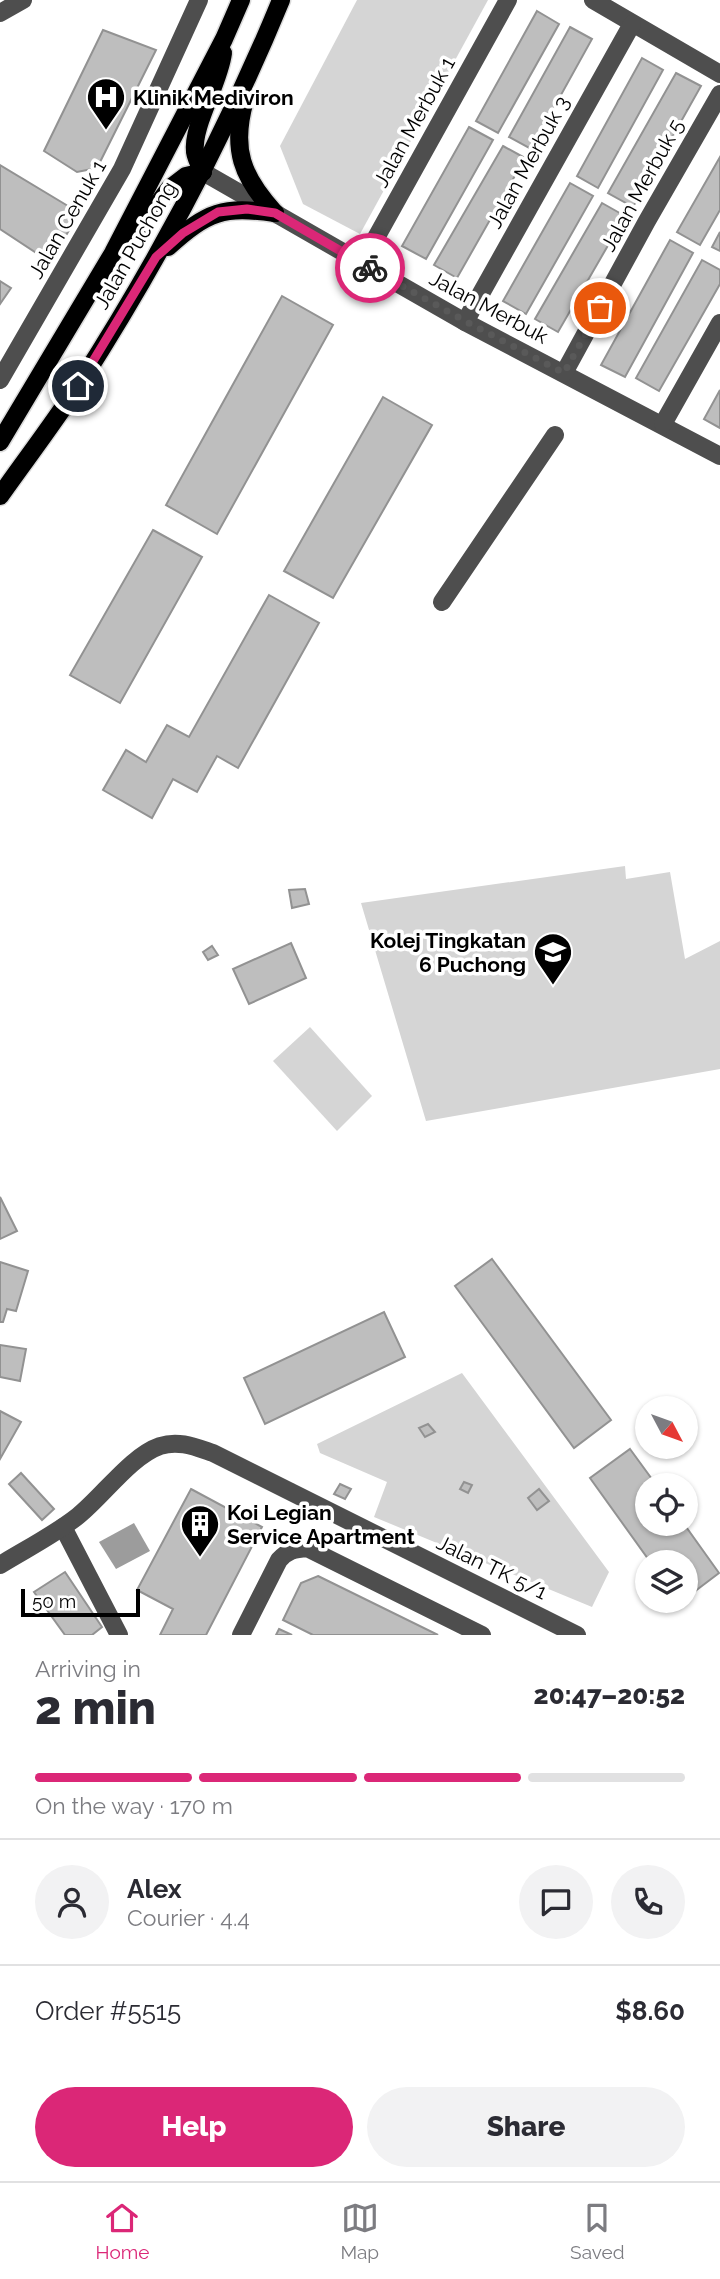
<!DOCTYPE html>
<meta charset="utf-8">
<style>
body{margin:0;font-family:Raleway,sans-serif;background:#f2f2f3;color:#2b2b33;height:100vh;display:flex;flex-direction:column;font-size:26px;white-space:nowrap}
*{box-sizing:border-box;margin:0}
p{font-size:23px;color:#7c7c81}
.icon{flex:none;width:38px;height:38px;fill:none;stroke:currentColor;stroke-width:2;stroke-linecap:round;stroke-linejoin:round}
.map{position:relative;height:1635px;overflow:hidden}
.side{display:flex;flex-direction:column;background:#fff;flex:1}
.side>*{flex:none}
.needle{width:46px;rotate:131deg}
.fabs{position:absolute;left:635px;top:1396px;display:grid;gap:14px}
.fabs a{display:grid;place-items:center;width:63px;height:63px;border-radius:50%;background:#fff;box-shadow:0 2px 5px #0004;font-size:35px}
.scale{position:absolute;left:21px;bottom:18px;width:119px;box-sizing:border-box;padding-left:7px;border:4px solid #000;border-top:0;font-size:19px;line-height:24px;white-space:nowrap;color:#000;-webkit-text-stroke:5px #fff;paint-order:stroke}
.pin{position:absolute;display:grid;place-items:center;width:60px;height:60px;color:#fff;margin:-30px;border:4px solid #fff;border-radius:50%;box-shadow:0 2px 7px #0007}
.courier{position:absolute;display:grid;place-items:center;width:70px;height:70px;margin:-35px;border:5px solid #db2777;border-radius:50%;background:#fff;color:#222;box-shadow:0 2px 9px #0007}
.summary em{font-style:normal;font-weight:800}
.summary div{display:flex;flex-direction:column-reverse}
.summary{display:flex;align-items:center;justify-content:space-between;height:119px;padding:0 35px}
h1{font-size:46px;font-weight:800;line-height:52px}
.bar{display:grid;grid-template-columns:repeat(4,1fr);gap:10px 7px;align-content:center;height:84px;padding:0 35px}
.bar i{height:9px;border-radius:5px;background:#e1e1e2}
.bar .on{background:#db2777}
.bar p{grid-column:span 4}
.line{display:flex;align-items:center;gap:18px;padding:0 35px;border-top:2px solid #e1e1e2}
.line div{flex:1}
.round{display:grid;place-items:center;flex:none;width:74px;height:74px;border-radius:37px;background:#f2f2f3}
.primary-button{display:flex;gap:14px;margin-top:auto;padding:14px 35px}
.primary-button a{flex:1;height:80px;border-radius:42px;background:#db2777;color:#fff;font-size:28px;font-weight:800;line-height:80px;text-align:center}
.primary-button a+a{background:#f2f2f3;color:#2b2b33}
.tabs{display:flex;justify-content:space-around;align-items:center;height:98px;border-top:2px solid #e1e1e2;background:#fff;font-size:19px;color:#7c7c81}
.tabs a{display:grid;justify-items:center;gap:4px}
.tabs .on{color:#db2777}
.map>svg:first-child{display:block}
.green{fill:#d5d5d5}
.water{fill:#9c9c9c}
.building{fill:#bebebe;stroke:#929292;stroke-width:2}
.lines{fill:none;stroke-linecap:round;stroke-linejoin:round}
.major-casing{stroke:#dbdbdb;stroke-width:21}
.minor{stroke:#4e4e4e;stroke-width:18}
.major{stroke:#000;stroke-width:18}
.done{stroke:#595959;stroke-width:7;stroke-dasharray:0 12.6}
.route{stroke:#db2777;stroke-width:9}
.labels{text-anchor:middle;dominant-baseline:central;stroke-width:7;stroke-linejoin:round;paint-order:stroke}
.poi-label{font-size:21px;font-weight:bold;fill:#000;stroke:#fff;text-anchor:start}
.street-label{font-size:21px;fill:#000;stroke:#fff}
</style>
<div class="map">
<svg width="720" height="1635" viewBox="0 0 720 1635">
<rect width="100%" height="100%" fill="#fff"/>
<g class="green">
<polygon points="357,0 488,0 360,234 303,204 280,146"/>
<polygon points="625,866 626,879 670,872 685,959 720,941 720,1069 426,1121 361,903"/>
<polygon points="310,1027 372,1096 337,1131 273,1061"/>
<polygon points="462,1373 609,1572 592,1607 374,1517 387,1482 320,1453 317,1444"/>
</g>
<polygon class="water" points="134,1523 150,1551 116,1569 99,1542"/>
<g class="building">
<polygon points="537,11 559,24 498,133 476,121"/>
<polygon points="570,27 592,39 531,149 509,137"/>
<polygon points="103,30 156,50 97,168 77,172 44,151"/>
<polygon points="642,58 663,70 598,188 577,176"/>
<polygon points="676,73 701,86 633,207 608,193"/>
<polygon points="469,127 493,140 426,259 402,246"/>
<polygon points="503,146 525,158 457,278 434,265"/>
<polygon points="720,157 720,210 700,245 677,232"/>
<polygon points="0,165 68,206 71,227 50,262 0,229"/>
<polygon points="570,183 593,196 526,314 503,301"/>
<polygon points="602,203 625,216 558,332 535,319"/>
<polygon points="720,232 720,251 712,247"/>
<polygon points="670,240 693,253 625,377 601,365"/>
<polygon points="702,260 720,270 720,284 659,391 636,378"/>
<polygon points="0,281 11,288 0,304"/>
<polygon points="282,296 333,325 217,534 166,505"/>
<polygon points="720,390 720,428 704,419"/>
<polygon points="383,397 432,425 333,598 284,571"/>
<polygon points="153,530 202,557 120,703 70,675"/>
<polygon points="269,595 319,623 238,768 217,756 197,792 173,779 152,818 103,790 126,750 146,762 167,725 189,737"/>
<polygon points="305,889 309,904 292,908 289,890"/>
<polygon points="291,943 306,978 249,1004 233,969"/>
<polygon points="212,946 218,955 208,960 203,952"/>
<polygon points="0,1197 17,1231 0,1239"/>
<polygon points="492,1259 611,1420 574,1448 455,1286"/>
<polygon points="0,1262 28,1271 16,1311 7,1309 3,1322 0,1322"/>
<polygon points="384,1312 405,1357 265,1424 244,1378"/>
<polygon points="0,1345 26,1349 20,1381 0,1377"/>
<polygon points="0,1411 21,1422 0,1459"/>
<polygon points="428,1424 435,1432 425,1437 419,1428"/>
<polygon points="630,1449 657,1486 648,1486 648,1524 684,1524 719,1573 686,1598 686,1563 651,1563 590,1478"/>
<polygon points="21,1473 54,1509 42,1520 9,1484"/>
<polygon points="464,1482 472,1485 468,1493 460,1489"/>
<polygon points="340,1484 351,1489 345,1499 334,1494"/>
<polygon points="191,1489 262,1527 206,1635 160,1635 173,1609 137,1590"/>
<polygon points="539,1489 549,1501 537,1510 528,1498"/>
<polygon points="65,1572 102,1627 92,1635 65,1635 34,1592"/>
<polygon points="318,1576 438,1635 313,1635 283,1620 301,1583"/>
<polygon points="279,1629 292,1635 276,1635"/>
</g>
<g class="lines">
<g class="major-casing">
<g id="major">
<path d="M245,100C231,149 242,177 275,213"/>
<path d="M203,172C200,166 196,159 195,152C192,125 219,84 223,53"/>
<polyline points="123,246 129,241 169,189 186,176 203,172"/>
<path d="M168,247C208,211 223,206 275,213"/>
<polyline points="0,442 113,253 224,39 241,0"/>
<path d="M0,496C27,458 55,421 80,383C158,261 226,134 281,0"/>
</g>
</g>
<g class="minor">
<polyline points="593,0 720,74"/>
<polyline points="0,13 23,0"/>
<polyline points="203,172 465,322 720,456"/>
<polyline points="362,263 508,0"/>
<polyline points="465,322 632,24"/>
<polyline points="564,373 647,221 720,94"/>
<polyline points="0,380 122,169 199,0"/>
<polyline points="663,424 720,323"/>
<polyline points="442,602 555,435"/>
<polyline points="63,1527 119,1635"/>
<path d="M0,1565C26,1549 54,1535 78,1516C103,1496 131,1456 160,1446C179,1440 195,1447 213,1453L577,1635"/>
<path d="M241,1635L279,1560C287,1551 294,1549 307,1548L482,1635"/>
</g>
<use href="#major" class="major"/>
</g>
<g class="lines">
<polyline class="done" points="370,268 465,321 564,373 600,308"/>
<polyline class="route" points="78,386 156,257 183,233 218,212 247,209 275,213 370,268"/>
</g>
<defs>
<g id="hospital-pin" transform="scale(2.0125)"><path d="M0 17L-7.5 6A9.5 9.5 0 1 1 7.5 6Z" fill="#000" stroke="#fff"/><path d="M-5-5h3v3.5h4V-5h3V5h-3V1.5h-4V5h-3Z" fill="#fff"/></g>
<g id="university-pin" transform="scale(2.0125)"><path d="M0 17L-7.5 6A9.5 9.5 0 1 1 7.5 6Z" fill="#000" stroke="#fff"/><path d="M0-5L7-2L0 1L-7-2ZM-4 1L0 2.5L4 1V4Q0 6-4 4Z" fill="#fff"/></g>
<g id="building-pin" transform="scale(2.0125)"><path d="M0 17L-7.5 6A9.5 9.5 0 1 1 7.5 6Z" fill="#000" stroke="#fff"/><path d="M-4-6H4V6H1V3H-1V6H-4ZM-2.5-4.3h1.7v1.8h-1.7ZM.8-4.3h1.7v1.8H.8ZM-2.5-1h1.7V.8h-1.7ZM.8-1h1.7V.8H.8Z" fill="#fff"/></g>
</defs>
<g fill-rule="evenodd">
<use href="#hospital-pin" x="106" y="97"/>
<use href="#university-pin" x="553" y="952"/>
<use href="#building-pin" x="200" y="1524"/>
</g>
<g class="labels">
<g class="poi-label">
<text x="133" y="97">Klinik Mediviron</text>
<text x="526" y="940" text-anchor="end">Kolej Tingkatan<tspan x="526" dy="24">6 Puchong</tspan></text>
<text x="227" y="1512">Koi Legian<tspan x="227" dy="24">Service Apartment</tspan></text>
</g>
<g class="street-label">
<text transform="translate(414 122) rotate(-61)">Jalan Merbuk 1</text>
<text transform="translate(528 162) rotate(-61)">Jalan Merbuk 3</text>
<text transform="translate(642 185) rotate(-61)">Jalan Merbuk 5</text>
<text transform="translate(67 219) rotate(-60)">Jalan Cenuk 1</text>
<text transform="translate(135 245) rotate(-60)">Jalan Puchong</text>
<text transform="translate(489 307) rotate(28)">Jalan Merbuk</text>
<text transform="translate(492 1567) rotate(26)">Jalan TK 5/1</text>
</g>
</g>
</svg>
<div class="fabs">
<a><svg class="needle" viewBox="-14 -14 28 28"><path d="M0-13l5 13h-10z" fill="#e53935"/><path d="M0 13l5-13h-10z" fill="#7c7c81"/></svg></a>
<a><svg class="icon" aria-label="locate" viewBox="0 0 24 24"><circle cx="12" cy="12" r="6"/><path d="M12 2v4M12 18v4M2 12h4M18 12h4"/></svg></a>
<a><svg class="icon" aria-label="layers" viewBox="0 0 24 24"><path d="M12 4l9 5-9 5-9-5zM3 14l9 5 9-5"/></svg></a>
</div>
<div class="scale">50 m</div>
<div class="pin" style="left:600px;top:308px;background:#ea580c"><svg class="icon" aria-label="bag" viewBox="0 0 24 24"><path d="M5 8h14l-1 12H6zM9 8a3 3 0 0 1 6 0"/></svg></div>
<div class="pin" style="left:78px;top:386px;background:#1f2937"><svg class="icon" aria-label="home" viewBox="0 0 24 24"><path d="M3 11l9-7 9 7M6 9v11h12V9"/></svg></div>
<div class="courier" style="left:370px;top:268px"><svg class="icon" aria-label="bike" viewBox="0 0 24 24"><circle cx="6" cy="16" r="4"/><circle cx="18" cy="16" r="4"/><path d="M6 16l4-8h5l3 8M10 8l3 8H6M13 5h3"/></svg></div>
</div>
<section class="side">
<div class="summary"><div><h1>2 min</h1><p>Arriving in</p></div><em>20:47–20:52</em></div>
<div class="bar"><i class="on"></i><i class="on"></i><i class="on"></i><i></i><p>On the way · 170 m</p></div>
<div class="line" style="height:126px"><a class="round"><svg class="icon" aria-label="person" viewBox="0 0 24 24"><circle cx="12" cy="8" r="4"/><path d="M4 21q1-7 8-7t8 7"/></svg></a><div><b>Alex</b><p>Courier · 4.4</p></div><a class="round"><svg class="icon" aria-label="chat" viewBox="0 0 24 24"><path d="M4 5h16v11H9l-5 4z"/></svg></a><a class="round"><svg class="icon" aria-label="phone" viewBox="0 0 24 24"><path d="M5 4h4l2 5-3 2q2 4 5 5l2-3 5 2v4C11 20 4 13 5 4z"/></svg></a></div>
<div class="line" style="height:91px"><div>Order #5515</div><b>$8.60</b></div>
<div class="primary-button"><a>Help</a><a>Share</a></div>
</section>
<nav class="tabs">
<a class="on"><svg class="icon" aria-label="home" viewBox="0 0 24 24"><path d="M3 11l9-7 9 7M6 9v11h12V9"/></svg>Home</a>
<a><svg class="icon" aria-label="map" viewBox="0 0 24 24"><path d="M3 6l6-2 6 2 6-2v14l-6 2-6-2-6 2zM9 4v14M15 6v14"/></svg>Map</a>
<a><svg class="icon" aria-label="saved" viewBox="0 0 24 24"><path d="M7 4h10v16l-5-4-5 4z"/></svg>Saved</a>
</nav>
